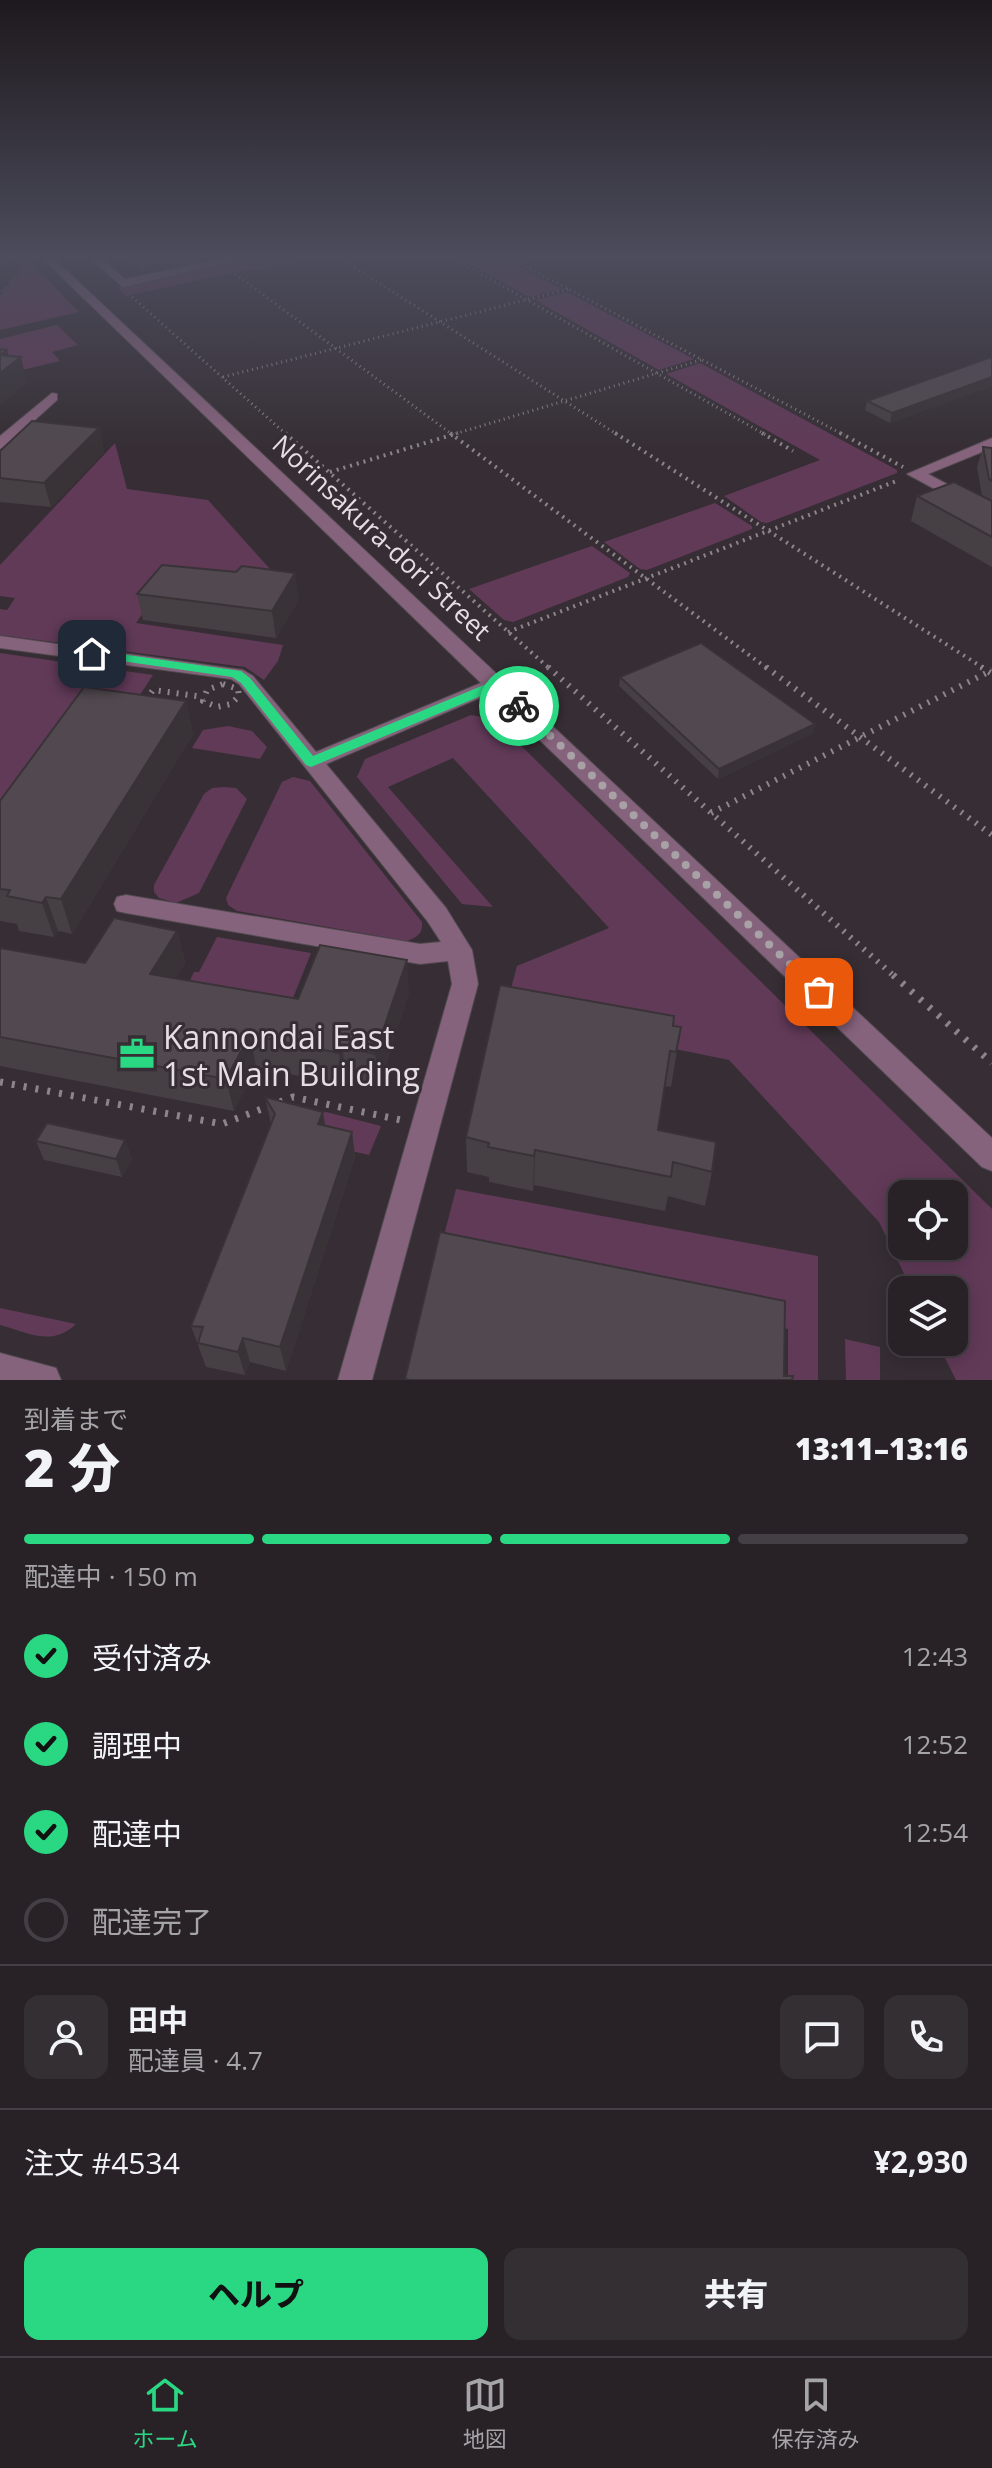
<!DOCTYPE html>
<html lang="ja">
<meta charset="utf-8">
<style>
body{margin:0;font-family:"Open Sans","Noto Sans JP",sans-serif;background:#342f33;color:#f1f3f6;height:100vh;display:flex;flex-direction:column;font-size:30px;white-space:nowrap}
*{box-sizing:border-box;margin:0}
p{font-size:26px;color:#a5a4a7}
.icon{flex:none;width:44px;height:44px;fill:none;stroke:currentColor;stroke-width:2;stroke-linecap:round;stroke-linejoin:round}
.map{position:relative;height:1380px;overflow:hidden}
.drawer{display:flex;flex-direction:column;background:#282227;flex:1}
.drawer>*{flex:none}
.controls{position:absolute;left:888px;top:1180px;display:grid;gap:16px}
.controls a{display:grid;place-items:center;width:80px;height:80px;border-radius:16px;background:#282227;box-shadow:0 4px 20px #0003,0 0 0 2px #443f44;font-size:40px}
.pin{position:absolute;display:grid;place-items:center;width:68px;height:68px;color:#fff;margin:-34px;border-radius:16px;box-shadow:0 4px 12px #0006}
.courier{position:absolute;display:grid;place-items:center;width:80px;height:80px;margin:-40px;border:6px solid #2ad884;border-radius:50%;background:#fff;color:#222;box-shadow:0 2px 10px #0007}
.head em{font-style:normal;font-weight:800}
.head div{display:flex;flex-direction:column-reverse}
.head{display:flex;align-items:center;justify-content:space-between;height:136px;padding:0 24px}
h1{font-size:52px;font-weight:800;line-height:60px}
.bar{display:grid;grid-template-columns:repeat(4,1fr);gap:12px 8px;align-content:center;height:96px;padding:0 24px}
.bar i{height:10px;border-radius:6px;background:#443f44}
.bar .selected{background:#2ad884}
.bar p{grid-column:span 4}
.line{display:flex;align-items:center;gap:20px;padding:0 24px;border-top:2px solid #443f44}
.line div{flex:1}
.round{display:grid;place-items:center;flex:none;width:84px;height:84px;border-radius:16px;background:#342f33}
ol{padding:0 24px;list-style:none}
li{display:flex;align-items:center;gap:24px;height:88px}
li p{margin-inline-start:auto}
li .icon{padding:8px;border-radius:50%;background:#2ad884;color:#111;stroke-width:4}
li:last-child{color:#a5a4a7}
li i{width:44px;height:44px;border:4px solid #443f44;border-radius:50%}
.action{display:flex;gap:16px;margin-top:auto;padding:16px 24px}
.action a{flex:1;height:92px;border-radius:16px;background:#2ad884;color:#111;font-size:32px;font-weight:800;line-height:92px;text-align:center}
.action a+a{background:#342f33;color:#f1f3f6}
.dock{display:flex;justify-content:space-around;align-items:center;height:112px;border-top:2px solid #443f44;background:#282227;font-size:22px;color:#a5a4a7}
.dock a{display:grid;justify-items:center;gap:4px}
.dock .selected{color:#2ad884}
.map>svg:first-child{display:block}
.green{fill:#613a58;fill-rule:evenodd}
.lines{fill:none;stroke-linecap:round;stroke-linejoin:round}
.minor-casing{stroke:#524a50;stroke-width:2}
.path-far3{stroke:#8c858a;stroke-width:3;stroke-dasharray:1 4;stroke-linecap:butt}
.path-far2{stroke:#8c858a;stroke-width:4;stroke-dasharray:2 5;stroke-linecap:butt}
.path-far1{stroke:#8c858a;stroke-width:6;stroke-dasharray:2 7;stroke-linecap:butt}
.path{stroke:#8c858a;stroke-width:7;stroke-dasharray:3 9;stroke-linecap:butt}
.minor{fill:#86637d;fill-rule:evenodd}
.wall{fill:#463f44}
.shaded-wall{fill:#393337}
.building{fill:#51494f;stroke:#393337;stroke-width:2}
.route{fill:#2ad884}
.done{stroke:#a8a1a6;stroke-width:8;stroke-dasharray:0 14.4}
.labels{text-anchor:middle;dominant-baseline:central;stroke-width:6;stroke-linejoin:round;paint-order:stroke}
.street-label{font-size:26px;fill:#e5dfe3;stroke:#362e34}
.near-poi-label{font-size:32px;fill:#e5dfe3;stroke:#362e34;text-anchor:start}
</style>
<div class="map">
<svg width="992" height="1380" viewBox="0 0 992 1380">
<rect width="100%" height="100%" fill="#362e34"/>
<g class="green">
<polygon points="5,257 25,257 79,312 0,330 0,295 4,292 0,291 11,283 5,281"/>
<polygon points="261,257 307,257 126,296 117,287"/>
<polygon points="457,257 502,257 561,289 529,297"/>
<polygon points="567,292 694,359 659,370 535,300"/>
<polygon points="57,325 78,345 52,352 60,361 22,370 0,364 0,339"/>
<polygon points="700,363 897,470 897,473 767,523 761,522 724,496 820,460 666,374"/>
<polygon points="115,443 127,489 208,500 288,589 160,589 136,623 283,645 278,661 264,680 245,667 0,635 0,609 7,610 15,598 0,596 0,565"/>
<polygon points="715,503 752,526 752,529 647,570 640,569 604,542"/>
<polygon points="592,546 630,573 628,577 513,622 504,620 469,589"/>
<polygon points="0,653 153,675 122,722 0,849"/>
<path d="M471,715L494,719L992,1209V1380H956L937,1342H954V1290H912L879,1222L729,1060L504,1014L517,966L609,928L453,758L388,787L493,907L462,904L357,777L365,759ZM902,1194H954V1246H902Z"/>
<polygon points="228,726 252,731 267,747 260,759 192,748 203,730"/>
<path d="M293,777L310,781L422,922C423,934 417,937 407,941L237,911L228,905L226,898L282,782Z"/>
<polygon points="224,787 236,788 247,799 199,893 176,903 159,898 154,892 154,885 204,794 212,788"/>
<polygon points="217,937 311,953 293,998 179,1004 194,972 199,972"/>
<polygon points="287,1102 381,1126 369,1155 329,1146 293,1126"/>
<polygon points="456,1189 818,1256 818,1380 788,1380 788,1329 439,1255"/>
<path d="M0,1308L76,1324C52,1347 29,1333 0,1325Z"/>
<polygon points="845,1339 880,1347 880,1380 846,1380"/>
</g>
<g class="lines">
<g class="minor-casing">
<g id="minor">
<polygon points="41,257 52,257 992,1138 992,1171 982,1167 491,693 326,764 446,908 472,950 478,984 372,1380 338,1380 452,984 448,961 420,964 126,913 117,911 114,904 117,897 126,895 420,944 441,942 428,922 239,684 231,679 0,648 0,636 243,670 253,676 316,752 481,683"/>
<polygon points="89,257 100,257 125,279 231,257 252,257 123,287"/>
<polygon points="52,393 57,394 57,400 5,447 0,449 0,436"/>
<polygon points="992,438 992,448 928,474 992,508 992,520 907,474"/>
<polygon points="0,1353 56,1368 61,1380 0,1380"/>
</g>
</g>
<g class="path-far3">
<polyline points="338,257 618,435"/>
<polyline points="451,257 766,435"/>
<polyline points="508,257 844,435"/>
<polyline points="257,269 314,257"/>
<polyline points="235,274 453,435"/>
<polyline points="132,297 287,435"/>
<polyline points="223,377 569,289"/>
<polyline points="451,435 701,360"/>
</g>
<g class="path-far2">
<polyline points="285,433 550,669"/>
<polyline points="450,433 768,669"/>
<polyline points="615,433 985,669"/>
<polyline points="762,433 793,451"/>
<polyline points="840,433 903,467"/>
<polyline points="330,472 458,433"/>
<polyline points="508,632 899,480"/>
</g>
<g class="path-far1">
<polyline points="548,667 895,977"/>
<polyline points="766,667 992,835"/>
<polyline points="981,667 992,674"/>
<polygon points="223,684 238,689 239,696 231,704 217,707 203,701 207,690"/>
<polyline points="146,700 153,690 203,697"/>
<polyline points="711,813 992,670"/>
</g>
<g class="path">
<polyline points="893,975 992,1063"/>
<polyline points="0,1082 222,1124 293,1097 401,1120"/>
</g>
<use href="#minor" class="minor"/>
</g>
<g class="wall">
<polygon points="127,257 216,257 145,272"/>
<polygon points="992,357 992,386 890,423 865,410 867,401"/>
<polygon points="99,428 104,452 51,507 0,502 0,451"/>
<polygon points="983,447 992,448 992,567 911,521 917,496 982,496 977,467"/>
<polygon points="137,594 299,599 276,638 143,620"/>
<polygon points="620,677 815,724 813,733 718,779 619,686"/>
<polygon points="186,701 193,734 72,934 58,931 54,937 19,931 17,924 0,921 0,801"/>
<polygon points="177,931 185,963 176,978 298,999 409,992 379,1086 346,1078 343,1085 256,1067 234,1111 0,1066 0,948 85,963"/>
<polygon points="673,1026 681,1027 671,1087 665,1086 658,1130 712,1172 705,1206 668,1196 665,1211 534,1185 533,1191 489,1182 489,1177 467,1172 466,1137"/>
<polygon points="265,1097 325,1125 352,1132 355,1157 286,1371 250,1362 245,1375 206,1367 191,1326 271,1124"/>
<polygon points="125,1140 132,1159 122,1177 44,1160 36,1141"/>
</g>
<g class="shaded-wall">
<polygon points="17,257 21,272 0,287 0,268"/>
<polygon points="143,257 216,257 145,272"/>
<polygon points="7,350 11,365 21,357 27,383 0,405 0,355"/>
<polygon points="992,377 992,386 890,423 892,413"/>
<polygon points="99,428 104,452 51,507 44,483"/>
<polygon points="295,573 299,599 276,638 272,611"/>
<polygon points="186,701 193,734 72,934 61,899"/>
<polygon points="815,724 813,733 718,779 719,769"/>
<polygon points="46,897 58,931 54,937 42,903"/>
<polygon points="177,931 185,963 159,1006 150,974"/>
<polygon points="407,960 409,992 379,1086 375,1054"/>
<polygon points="250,1035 256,1067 234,1111 226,1079"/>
<polygon points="342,1046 346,1078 343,1085 339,1053"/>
<polygon points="323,1112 327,1138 318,1124"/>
<polygon points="352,1132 355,1157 286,1371 280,1347"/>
<polygon points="125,1140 132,1159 122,1177 116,1159"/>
<polygon points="535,1150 534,1185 533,1191 534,1156"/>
<polygon points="243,1338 250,1362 245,1375 238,1352"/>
</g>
<g class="building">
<polygon points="0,257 17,257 0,268"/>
<polygon points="0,349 7,350 0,355 21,357 0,373"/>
<polygon points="992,357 992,377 892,413 867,401"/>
<polygon points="32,421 99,428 44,483 0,478 0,451"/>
<polygon points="983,447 992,448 992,481 989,479"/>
<polygon points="954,482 992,501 992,537 917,496"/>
<polygon points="162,565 236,572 242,566 295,573 272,611 137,594"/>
<polygon points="701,643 815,724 719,769 620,677"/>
<polygon points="84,687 186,701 61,899 46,897 42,903 7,896 10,890 0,889 0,801"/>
<polygon points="114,918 177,931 150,974 298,999 320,945 407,960 375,1054 342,1046 339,1053 250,1035 226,1079 0,1037 0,948 85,963"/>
<polygon points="500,985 674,1016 673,1026 681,1027 676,1052 670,1051 658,1130 716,1142 712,1172 673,1162 671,1177 535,1150 534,1156 488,1147 489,1143 466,1137"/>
<polygon points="265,1097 323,1112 318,1124 352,1132 280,1347 243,1338 238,1352 198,1343 203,1327 191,1326 275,1114"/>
<polygon points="47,1123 125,1140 116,1159 36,1141"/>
<polygon points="440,1232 785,1301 784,1376 793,1376 792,1380 410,1380 405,1379"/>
</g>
<linearGradient id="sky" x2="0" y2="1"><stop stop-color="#1e191d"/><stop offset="0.57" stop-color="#4c4c5c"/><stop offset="1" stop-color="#4c4c5c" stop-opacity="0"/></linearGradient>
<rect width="992" height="450" fill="url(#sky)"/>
<polygon class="route" points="92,650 241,671 250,678 313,756 496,680 526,706 515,709 495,690 311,767 306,765 241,683 232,677 87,656 85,654"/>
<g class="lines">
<polyline class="done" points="519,706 819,992"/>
</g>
<defs>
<g id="office-bare" transform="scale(2.76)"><path d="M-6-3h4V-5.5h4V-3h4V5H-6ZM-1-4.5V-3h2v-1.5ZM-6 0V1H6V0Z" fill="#2ad884" stroke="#362e34" stroke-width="2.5" paint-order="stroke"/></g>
</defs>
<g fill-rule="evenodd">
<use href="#office-bare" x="137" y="1054"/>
</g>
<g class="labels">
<g class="street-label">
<text transform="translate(382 537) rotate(43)">Norinsakura-dori Street</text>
</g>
<g class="near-poi-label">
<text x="163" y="1036">Kannondai East<tspan x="163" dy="37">1st Main Building</tspan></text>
</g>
</g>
</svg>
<div class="controls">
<a><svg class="icon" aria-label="locate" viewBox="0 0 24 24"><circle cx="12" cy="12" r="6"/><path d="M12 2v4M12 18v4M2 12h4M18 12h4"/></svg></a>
<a><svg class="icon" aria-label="layers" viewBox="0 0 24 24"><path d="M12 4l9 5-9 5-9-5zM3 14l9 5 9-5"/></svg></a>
</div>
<div class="pin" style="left:819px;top:992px;background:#ea580c"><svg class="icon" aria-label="bag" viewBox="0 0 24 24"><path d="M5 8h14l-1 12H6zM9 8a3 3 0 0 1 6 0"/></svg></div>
<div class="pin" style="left:92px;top:654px;background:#1f2937"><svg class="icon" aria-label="home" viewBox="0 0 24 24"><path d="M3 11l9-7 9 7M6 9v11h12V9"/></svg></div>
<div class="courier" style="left:519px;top:706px"><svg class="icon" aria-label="bike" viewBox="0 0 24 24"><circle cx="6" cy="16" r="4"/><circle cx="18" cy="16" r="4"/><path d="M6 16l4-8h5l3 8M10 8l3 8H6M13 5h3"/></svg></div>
</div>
<section class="drawer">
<div class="head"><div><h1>2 分</h1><p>到着まで</p></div><em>13:11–13:16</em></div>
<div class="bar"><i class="selected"></i><i class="selected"></i><i class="selected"></i><i></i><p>配達中 · 150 m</p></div>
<ol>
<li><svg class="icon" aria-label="check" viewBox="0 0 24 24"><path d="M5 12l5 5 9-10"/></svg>受付済み<p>12:43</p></li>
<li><svg class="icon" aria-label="check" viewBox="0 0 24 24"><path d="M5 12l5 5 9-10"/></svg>調理中<p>12:52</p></li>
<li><svg class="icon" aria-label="check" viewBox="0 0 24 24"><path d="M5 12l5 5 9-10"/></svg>配達中<p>12:54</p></li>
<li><i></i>配達完了</li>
</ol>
<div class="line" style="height:144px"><a class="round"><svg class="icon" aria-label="person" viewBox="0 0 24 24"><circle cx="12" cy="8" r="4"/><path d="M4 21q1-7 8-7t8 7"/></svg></a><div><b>田中</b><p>配達員 · 4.7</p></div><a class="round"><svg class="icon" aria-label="chat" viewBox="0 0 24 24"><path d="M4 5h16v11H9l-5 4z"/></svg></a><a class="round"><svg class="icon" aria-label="phone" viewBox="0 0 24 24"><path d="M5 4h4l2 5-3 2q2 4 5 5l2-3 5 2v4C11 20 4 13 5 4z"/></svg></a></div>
<div class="line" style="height:104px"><div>注文 #4534</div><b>¥2,930</b></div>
<div class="action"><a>ヘルプ</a><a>共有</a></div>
</section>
<nav class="dock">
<a class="selected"><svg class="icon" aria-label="home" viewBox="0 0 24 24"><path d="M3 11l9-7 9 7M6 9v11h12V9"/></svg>ホーム</a>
<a><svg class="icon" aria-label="map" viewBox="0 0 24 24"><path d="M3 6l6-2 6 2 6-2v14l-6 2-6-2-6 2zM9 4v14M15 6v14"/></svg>地図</a>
<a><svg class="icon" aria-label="saved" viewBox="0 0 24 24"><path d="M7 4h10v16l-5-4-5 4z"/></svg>保存済み</a>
</nav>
